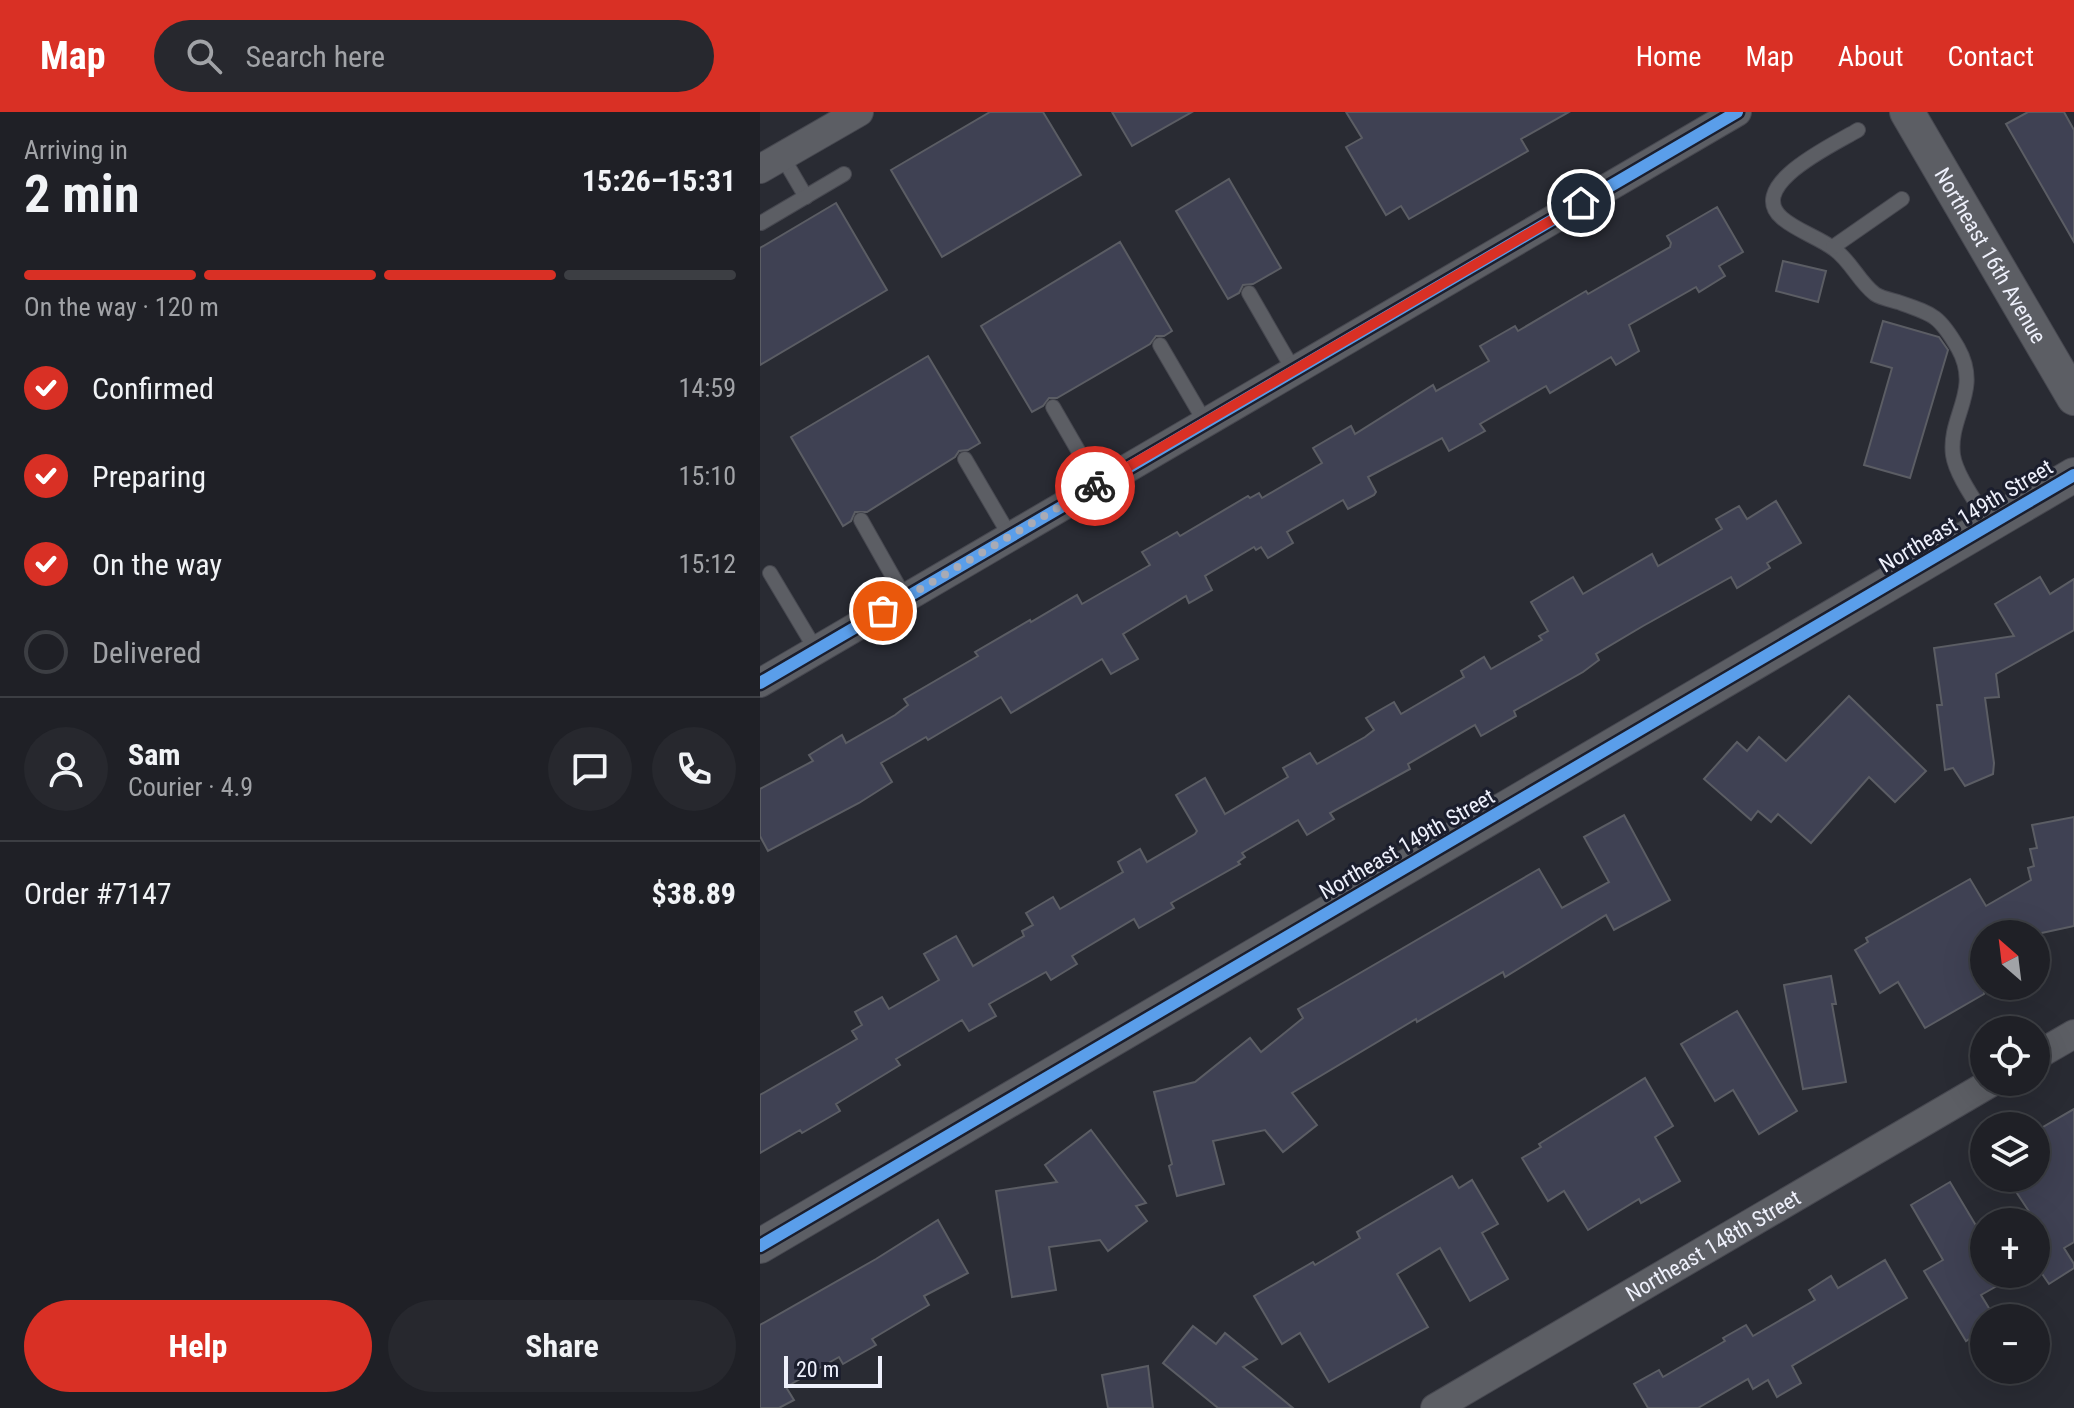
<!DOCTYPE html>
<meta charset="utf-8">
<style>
body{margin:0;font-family:"Roboto Condensed",sans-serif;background:#27282e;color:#f1f3f6;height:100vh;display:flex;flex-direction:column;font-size:30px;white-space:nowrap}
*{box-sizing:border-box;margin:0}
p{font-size:26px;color:#a1a3a7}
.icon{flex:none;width:44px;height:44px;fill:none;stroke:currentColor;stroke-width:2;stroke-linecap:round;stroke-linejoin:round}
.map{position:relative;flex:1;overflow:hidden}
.drawer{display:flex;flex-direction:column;background:#1f2026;width:760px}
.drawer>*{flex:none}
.needle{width:52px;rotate:332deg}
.fabs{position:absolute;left:1210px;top:808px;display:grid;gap:16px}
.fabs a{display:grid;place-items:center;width:80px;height:80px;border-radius:50%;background:#1f2026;box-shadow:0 8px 32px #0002,0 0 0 2px #3c3e43;font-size:40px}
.scale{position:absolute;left:24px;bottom:20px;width:98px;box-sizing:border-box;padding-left:8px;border:4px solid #eef0fb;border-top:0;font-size:22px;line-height:28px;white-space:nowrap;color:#eef0fb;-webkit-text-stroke:6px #1b1e2d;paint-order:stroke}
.pin{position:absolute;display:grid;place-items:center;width:68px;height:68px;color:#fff;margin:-34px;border:4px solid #fff;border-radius:50%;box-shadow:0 2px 8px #0007}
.courier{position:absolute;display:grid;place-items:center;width:80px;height:80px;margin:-40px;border:6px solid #d93025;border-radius:50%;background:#fff;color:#222;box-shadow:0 2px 10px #0007}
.summary em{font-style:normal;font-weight:700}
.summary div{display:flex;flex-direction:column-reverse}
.summary{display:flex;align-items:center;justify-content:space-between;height:136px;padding:0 24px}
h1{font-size:52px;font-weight:700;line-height:60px}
.bar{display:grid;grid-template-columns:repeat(4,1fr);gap:12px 8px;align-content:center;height:96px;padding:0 24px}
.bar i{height:10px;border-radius:6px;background:#3c3e43}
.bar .on{background:#d93025}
.bar p{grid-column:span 4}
.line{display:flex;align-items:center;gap:20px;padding:0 24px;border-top:2px solid #3c3e43}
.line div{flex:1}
.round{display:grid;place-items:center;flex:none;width:84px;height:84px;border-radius:42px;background:#27282e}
ol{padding:0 24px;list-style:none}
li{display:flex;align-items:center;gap:24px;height:88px}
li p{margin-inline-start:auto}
li .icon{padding:8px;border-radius:50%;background:#d93025;color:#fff;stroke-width:4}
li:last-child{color:#a1a3a7}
li i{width:44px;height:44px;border:4px solid #3c3e43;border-radius:50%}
.cta{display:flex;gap:16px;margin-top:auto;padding:16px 24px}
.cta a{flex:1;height:92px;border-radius:48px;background:#d93025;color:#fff;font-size:32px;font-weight:700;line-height:92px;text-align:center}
.cta a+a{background:#27282e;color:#f1f3f6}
header{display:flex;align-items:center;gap:48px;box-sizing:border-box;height:112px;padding:0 40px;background:#d93025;color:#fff}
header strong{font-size:38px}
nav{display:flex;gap:44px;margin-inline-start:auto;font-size:28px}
.search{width:560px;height:72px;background:#27282e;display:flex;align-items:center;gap:20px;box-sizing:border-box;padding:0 28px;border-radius:44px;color:#a1a3a7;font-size:30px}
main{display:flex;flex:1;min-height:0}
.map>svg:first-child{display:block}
.building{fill:#3f4153;stroke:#5b5d64;stroke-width:2}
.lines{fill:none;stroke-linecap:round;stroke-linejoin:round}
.service-casing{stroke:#474850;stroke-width:16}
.minor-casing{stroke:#474850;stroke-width:30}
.tertiary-casing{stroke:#474850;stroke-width:36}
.service{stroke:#5c5e64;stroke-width:14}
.minor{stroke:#5c5e64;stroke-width:28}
.tertiary{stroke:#5c5e64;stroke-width:34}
.cycleway-casing{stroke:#1b1e2d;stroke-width:17}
.cycleway{stroke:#5a9eea;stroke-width:12}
.done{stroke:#a9abb5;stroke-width:8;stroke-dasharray:0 14.4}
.route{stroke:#d93025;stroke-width:10}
.labels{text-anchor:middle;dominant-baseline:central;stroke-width:6;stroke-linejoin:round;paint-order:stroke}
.street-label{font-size:22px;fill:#eef0fb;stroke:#1b1e2d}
</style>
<header>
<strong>Map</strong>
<div class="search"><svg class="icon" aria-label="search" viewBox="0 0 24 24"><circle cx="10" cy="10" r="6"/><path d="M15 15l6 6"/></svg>Search here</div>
<nav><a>Home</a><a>Map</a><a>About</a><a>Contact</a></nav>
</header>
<main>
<section class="drawer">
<div class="summary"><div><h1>2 min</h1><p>Arriving in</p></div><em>15:26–15:31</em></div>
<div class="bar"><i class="on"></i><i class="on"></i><i class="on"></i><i></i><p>On the way · 120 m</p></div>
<ol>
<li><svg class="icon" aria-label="check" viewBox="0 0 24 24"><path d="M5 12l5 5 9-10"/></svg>Confirmed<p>14:59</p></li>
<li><svg class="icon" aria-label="check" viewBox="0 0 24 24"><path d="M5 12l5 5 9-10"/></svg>Preparing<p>15:10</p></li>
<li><svg class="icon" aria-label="check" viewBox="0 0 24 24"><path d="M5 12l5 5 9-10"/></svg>On the way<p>15:12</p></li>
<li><i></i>Delivered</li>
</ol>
<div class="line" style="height:144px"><a class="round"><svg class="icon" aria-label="person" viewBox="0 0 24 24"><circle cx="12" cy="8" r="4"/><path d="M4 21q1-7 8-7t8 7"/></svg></a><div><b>Sam</b><p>Courier · 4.9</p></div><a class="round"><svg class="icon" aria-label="chat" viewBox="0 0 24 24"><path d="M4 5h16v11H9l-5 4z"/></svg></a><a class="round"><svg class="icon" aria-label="phone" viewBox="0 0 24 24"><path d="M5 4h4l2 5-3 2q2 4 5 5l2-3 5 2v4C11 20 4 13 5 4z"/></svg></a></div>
<div class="line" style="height:104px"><div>Order #7147</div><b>$38.89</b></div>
<div class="cta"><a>Help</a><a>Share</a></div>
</section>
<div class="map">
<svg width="1314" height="1296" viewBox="0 0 1314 1296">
<rect width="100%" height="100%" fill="#292b33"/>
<g class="building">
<polygon points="230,0 283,0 321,63 182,145 131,58"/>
<polygon points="352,0 432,0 372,34"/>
<polygon points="586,0 809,0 761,27 768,39 649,107 641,94 626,103 586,35 602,26"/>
<polygon points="1268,0 1304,0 1314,18 1314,130 1246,12"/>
<polygon points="469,67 521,156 493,172 483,173 479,181 468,187 416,99"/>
<polygon points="76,91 127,178 0,253 0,136"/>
<polygon points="957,95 983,140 959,154 965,164 939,180 936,175 869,213 879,239 856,253 851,245 790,281 786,274 720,312 725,319 689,339 682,326 608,365 616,380 614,383 588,397 583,388 527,420 533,431 508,446 501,435 496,438 494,435 445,464 452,478 429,491 426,484 363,522 378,547 351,562 342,547 251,601 241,585 168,628 166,625 121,651 132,670 99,691 8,739 0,724 0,677 53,649 49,643 82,623 86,631 135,603 148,593 144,587 218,544 215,540 270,508 271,510 317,483 322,492 390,453 382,440 417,420 420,424 488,384 490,386 499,381 502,386 562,351 553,336 591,314 595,322 673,273 676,279 729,249 720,234 755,214 758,219 826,179 828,182 910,135 911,131 907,124"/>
<polygon points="360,130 412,219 404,224 396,224 390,232 297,286 289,286 283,294 272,300 221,214"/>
<polygon points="1023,149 1066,159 1058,190 1016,179"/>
<polygon points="1123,209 1179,225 1188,238 1150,366 1104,353 1132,256 1111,250"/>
<polygon points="168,244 220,331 208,338 199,339 195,345 107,400 95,400 91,409 83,414 31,325"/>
<polygon points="1016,389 1041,431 1007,451 1010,456 977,476 971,465 883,514 836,542 839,548 823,560 754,599 756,604 721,624 715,613 648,652 650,657 570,701 574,707 547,723 538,708 482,741 485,745 478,750 480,752 411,791 414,796 379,816 374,807 312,844 317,852 291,868 286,860 229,892 236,904 209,919 202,908 136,947 140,953 76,992 80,999 42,1021 40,1018 0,1041 0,983 97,927 92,919 102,913 95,900 122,885 129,897 179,868 164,842 196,824 213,854 264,824 262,819 273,813 266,801 293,785 300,797 363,760 358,750 380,737 387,750 435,722 437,719 416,683 445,666 465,702 528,665 523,656 550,641 557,652 605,625 614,618 606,606 634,590 641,602 704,565 701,559 724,545 731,557 782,528 779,524 788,519 771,490 813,465 823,482 892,442 898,454 962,417 956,407 979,394 987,407"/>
<polygon points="1280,465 1290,482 1314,467 1314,518 1236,562 1239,585 1225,586 1234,651 1233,662 1205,674 1193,656 1185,658 1177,593 1182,593 1174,536 1254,524 1235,492"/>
<polygon points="1089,584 1166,659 1135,690 1109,665 1051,731 1018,702 1011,710 998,699 991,708 944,667 977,630 987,639 999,625 1026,649"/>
<polygon points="864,703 910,788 854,818 846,803 745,865 743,860 657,910 656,907 532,981 557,1013 523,1040 505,1018 453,1029 464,1072 417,1084 409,1054 412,1052 394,980 435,970 490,926 501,940 543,906 538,897 779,757 802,796 849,770 824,725"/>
<polygon points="1314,705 1314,814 1277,822 1224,822 1224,882 1165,916 1138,870 1120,881 1095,838 1108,830 1106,826 1210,767 1226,794 1271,768 1268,756 1274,754 1270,737 1277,736 1272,713"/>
<polygon points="1071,864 1076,892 1072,892 1086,970 1043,977 1024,873"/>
<polygon points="977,899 1037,999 999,1022 973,978 955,989 921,932"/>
<polygon points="885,966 913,1014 895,1025 920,1069 881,1091 879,1087 828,1118 804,1079 788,1089 762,1046 781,1035 779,1032"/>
<polygon points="1314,997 1314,1130 1304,1136 1314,1152 1314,1156 1289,1172 1276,1153 1276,1110 1247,1066 1276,1066 1276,1019"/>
<polygon points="331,1018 386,1091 376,1094 387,1109 348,1139 340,1128 289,1135 296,1178 252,1185 236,1079 297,1070 285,1053"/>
<polygon points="692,1064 699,1076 712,1068 738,1112 722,1121 748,1167 710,1189 680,1136 637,1162 668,1215 569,1270 540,1221 522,1232 494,1184 553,1150 555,1153 600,1126 597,1120"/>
<polygon points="1190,1070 1224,1127 1224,1162 1258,1162 1221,1183 1235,1206 1224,1206 1224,1218 1206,1229 1164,1159 1183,1148 1151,1093"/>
<polygon points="178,1108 208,1161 164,1184 169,1193 112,1227 116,1233 83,1252 79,1245 26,1275 34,1288 19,1296 0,1296 0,1213 116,1147"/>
<polygon points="1125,1148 1147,1186 1032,1254 1041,1271 1017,1285 1008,1268 993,1277 988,1267 938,1296 888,1296 874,1272 899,1258 903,1265 965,1229 963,1226 986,1213 993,1224 1055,1188 1049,1178 1071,1164 1078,1176"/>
<polygon points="433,1214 456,1232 465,1221 497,1247 483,1255 533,1296 458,1296 403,1251"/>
<polygon points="388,1254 393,1296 348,1296 342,1263"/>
</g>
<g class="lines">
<g class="service-casing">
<g id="service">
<path d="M1098,18C1077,31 984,73 1022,106C1037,119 1058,125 1074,137C1091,149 1099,170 1115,182C1121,186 1131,188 1138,190C1173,202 1179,203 1198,236C1222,279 1188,304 1193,343C1196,364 1219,394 1230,413"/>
<polyline points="22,44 46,85"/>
<polyline points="1,111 84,62"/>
<polyline points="1073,135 1142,87"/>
<polyline points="489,181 534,259"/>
<polyline points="400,233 445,310"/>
<polyline points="293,295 338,373"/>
<polyline points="205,347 250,424"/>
<polyline points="101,408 145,486"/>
<polyline points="10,461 56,538"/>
</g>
</g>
<g class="minor-casing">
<g id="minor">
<polyline points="0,57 99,0"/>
<polyline points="0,571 977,0"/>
<polyline points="1276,944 1314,922"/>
<path id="s1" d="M675,1296L1232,970"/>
</g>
</g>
<g class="tertiary-casing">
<g id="tertiary">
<path id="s2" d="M1147,0L1314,286"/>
<polyline points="0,1134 1314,363"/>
</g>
</g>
<use href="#service" class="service"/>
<use href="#minor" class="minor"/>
<use href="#tertiary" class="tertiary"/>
<g class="cycleway-casing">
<g id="cycleway">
<polyline points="0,571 977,0"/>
<polyline points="0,1134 1314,363"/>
</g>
</g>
<use href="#cycleway" class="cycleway"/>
</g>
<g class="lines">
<polyline class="done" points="123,499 335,374"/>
<polyline class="route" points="335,374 821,91"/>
</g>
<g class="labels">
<g class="street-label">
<text stroke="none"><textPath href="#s2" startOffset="166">Northeast 16th Avenue</textPath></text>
<text transform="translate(1206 404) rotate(-31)">Northeast 149th Street</text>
<text transform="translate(647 732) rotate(-30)">Northeast 149th Street</text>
<text stroke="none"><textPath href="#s1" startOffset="322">Northeast 148th Street</textPath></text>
</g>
</g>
</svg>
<div class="fabs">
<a><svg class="needle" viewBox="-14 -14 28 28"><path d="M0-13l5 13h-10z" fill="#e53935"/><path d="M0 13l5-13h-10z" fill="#a1a3a7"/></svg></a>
<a><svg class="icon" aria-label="locate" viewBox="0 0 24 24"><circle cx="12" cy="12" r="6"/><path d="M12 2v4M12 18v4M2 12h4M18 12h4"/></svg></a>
<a><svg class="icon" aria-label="layers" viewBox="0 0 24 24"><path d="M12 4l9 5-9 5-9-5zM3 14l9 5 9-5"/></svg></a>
<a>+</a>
<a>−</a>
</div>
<div class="scale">20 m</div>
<div class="pin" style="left:123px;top:499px;background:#ea580c"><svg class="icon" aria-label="bag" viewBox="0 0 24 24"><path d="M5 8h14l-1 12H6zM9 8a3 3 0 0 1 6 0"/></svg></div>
<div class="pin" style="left:821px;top:91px;background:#1f2937"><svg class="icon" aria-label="home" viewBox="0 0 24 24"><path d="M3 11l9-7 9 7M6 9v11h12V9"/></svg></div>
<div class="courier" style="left:335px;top:374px"><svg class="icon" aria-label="bike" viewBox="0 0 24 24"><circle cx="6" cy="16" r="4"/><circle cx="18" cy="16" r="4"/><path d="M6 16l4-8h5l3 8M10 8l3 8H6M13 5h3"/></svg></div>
</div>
</main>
